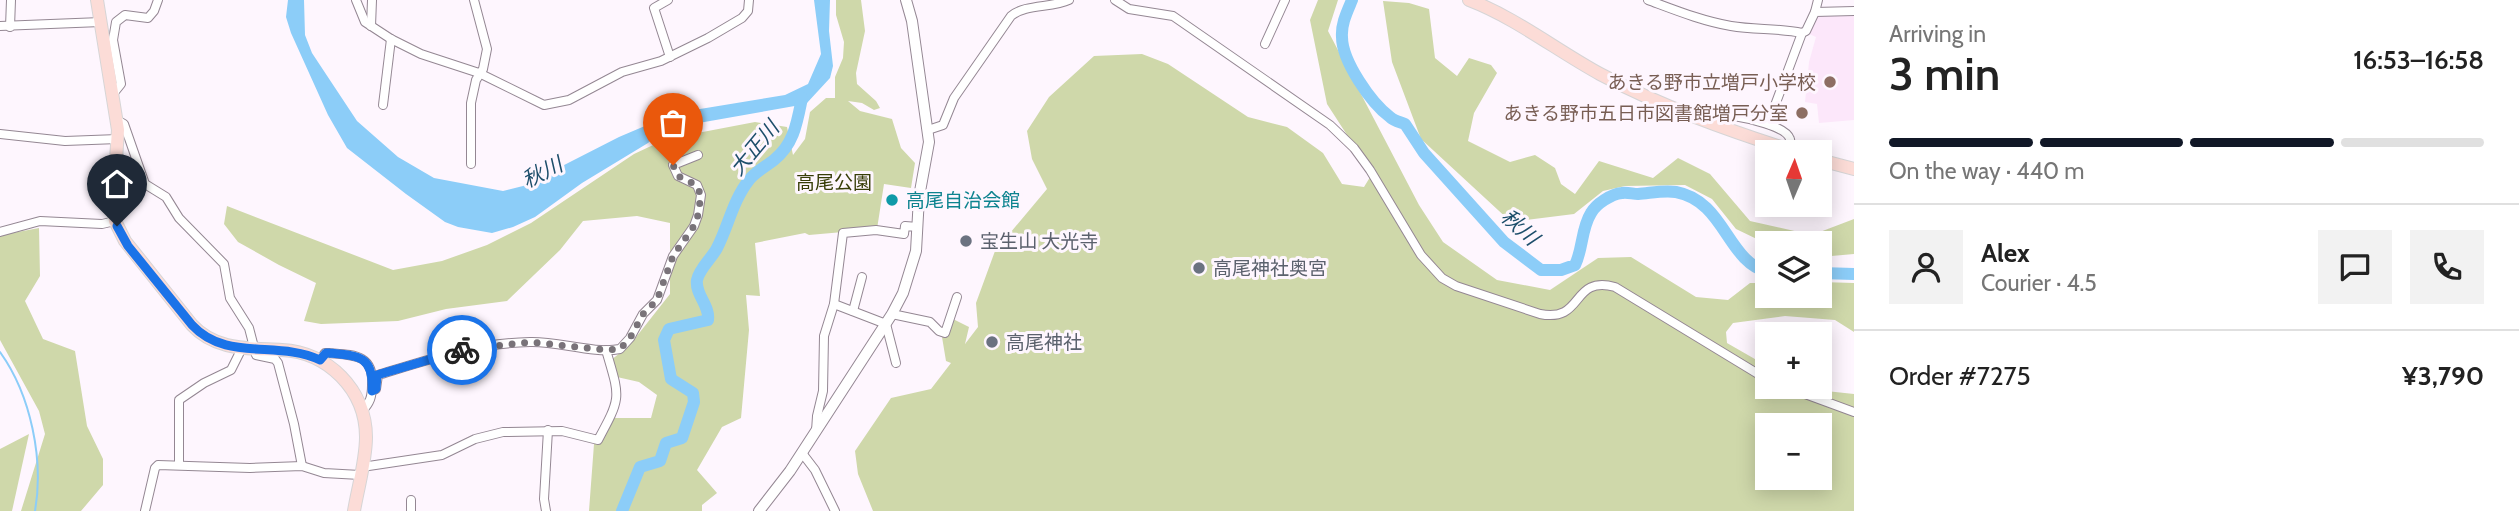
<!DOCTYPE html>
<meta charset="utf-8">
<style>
body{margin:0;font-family:Cabin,"Noto Sans JP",sans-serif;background:#f2f2f2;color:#222;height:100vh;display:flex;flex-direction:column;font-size:26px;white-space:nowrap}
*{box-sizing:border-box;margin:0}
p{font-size:23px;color:#767676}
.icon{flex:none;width:38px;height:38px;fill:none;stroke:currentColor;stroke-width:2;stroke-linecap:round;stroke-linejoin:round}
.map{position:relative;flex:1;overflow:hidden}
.panel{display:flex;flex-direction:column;background:#fff;width:665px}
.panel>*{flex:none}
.needle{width:46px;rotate:2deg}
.controls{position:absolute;left:1755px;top:140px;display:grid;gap:14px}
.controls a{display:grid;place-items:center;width:77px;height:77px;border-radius:0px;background:#fff;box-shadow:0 4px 18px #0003;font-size:35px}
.pin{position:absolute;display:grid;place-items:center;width:60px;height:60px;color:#fff;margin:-72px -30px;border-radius:50% 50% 50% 0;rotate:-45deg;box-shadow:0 0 7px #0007}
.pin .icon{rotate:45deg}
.courier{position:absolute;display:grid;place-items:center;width:70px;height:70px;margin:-35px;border:5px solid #1a73e8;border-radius:50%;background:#fff;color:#222;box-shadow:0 2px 9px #0007}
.headline em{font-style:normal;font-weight:600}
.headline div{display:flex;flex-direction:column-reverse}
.headline{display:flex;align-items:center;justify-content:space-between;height:119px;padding:0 35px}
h1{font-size:46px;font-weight:600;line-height:52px}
.bar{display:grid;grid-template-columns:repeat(4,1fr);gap:10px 7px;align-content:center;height:84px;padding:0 35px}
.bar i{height:9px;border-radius:5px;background:#e0e0e0}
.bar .current{background:#111827}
.bar p{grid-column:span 4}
.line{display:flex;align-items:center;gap:18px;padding:0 35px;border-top:2px solid #e0e0e0}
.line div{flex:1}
.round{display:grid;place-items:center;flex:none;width:74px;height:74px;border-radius:0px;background:#f2f2f2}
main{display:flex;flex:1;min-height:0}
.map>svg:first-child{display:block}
.built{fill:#fce7fa}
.green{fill:#cfd8aa;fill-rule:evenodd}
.water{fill:#8ccdf8}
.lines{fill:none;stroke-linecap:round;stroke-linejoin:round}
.stream{stroke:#8ccdf8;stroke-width:2}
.river{stroke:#8ccdf8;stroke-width:12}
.street-casing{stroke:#948793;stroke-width:10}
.secondary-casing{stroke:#948793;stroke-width:12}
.primary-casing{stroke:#d6d5d6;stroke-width:14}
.street{stroke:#fff;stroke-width:8}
.secondary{stroke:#fff;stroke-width:10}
.primary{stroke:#fcdcd7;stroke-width:12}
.done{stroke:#797379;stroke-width:7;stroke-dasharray:0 12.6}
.route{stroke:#1a73e8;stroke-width:9}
.education-dot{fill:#8d6e63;stroke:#fef6fe;stroke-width:2.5}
.culture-dot{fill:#0f9aa8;stroke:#fef6fe;stroke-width:2.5}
.worship-dot{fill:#6b7280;stroke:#fef6fe;stroke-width:2.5}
.labels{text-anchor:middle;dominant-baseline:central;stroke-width:6;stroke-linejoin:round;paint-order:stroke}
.education-label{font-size:19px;fill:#785e54;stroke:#fef6fe;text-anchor:end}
.park-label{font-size:19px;fill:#373d08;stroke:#fef6fe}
.culture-label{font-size:19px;fill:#0d838f;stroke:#fef6fe;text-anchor:start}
.worship-label{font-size:19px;fill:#5b616d;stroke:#fef6fe;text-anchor:start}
.water-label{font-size:21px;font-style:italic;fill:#1d4e6b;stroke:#fef6fe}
</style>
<main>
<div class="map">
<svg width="1854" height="511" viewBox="0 0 1854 511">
<rect width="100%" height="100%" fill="#fef6fe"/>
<polygon class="built" points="1854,13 1854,120 1819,123 1817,104 1805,102 1809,62 1816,37 1809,34 1812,25 1817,16"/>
<g class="green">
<polygon points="836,0 861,0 865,31 856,73 857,84 876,101 880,108 874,110 862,103 848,101 860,111 892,119 901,148 915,163 911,188 884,184 877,229 809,235 805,233 755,243 760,296 746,295 749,330 741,418 722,427 697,470 717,493 702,505 702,511 589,511 594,444 608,418 651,418 657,395 639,382 617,377 611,360 629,346 670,294 670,223 637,216 583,221 560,250 507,301 446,309 398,321 321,324 304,321 316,283 279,265 238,242 224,224 227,206 393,270 442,261 487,245 531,223 634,154 666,139 755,122 787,127 793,155 805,139 810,112 826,98 835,98 835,77 843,58 844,42 836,15"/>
<path d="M1318,0H1338L1328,31L1419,205L1443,242L1497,280L1550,290L1598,258L1631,257L1696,297L1728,300L1750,283H1767L1768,296H1820V282L1854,283V332L1835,320L1785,316L1733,323L1726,332L1727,343L1767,366L1768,387H1814L1826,391L1854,394V511H873L858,474L855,451L891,398L931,389L951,363L946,361L942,337L949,317L969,327L965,344L978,327L976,303L995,251L1047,189L1032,159L1027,131L1049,97L1094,56L1142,54L1168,64L1248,117L1287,127L1323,153L1342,184L1364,187L1375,169L1349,138L1327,104L1310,20ZM1768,425H1820V478H1768Z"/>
<polygon points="1383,1 1409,3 1429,9 1435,58 1457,76 1469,58 1491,65 1497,73 1474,113 1468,141 1510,162 1535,155 1555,168 1561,184 1575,194 1599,161 1653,178 1678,158 1710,174 1750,221 1812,235 1854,219 1854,254 1820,257 1820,243 1763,242 1736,229 1712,199 1685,185 1625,186 1603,191 1574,214 1511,222 1421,139 1392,62"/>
<polygon points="39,228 40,276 25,301 43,339 75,351 87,426 103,459 103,485 81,511 21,511 45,434 39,411 0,340 0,231 7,234"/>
<polygon points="29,434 12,511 0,511 0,449"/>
</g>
<polygon class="water" points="288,0 304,0 305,35 312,53 357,121 398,157 434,178 503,191 523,186 619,137 666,117 700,109 785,95 808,84 821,54 814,0 830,0 829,31 833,66 830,78 806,104 676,127 660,132 648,143 582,183 535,217 513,227 492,233 458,227 445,222 406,194 347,148 328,115 291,33 286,17"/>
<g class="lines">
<path class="stream" d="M0,352C31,395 44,460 35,511"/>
<g class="river">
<path d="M1352,0C1347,12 1341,24 1342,37C1342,61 1371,103 1390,117C1394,121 1400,122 1405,124L1424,153L1504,242L1541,270H1561L1575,265C1583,249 1581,229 1591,213C1596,204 1611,194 1622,193C1627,192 1633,194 1638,194C1651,193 1664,190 1676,192C1725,201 1727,262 1768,272"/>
<polyline points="1820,273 1854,274"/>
<path d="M622,511L640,467L660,461L666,443L682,438L694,402L693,393L671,379L664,340L669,329L708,320C710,305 695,295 697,280C699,269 712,258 717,248C728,227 733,200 749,180C755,172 765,167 774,160C794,144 797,123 802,98"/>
</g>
<g class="street-casing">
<g id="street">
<polyline points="356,0 365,22 391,39 421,54 479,73 544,105 569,100 622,72 661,61 708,38 742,18 748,11 749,0"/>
<polyline points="668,0 654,8 670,57"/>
<path d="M1115,0L1129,9L1173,16L1330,125L1354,148L1370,170L1421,255L1442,278L1456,286L1540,314C1585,323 1570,275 1615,287L1768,380"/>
<path d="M1648,0C1675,10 1702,21 1731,26C1755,30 1779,28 1802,33"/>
<polyline points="1815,12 1818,0"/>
<polyline points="0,26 101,22"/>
<polyline points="371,26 372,0"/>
<polyline points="10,27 11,0"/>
<polyline points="1265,44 1285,0"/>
<polyline points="113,94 121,84 113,40 116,22 125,15 148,18 154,11 158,0"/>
<polyline points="383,105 391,39"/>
<polyline points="117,120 124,124 145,184 166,197 179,218 224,264 230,298 249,328 256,355 275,359 278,363 294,424 302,466"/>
<polyline points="1768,124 1802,33 1806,31 1815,12 1854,11"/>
<path d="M1726,127L1730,118L1734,116C1747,118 1786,126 1790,139C1791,141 1790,148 1790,150"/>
<path d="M928,130L943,125L954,98L1011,16C1025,4 1052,8 1069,0"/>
<polyline points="0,134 65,141 118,139"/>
<polyline points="471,164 471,103 476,80 483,69 487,49 474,0"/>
<polyline points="0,232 40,221 102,224 115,221"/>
<polyline points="834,304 886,324 896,363"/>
<polyline points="853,311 862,277"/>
<polyline points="892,314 930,322 939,331 945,333 957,297"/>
<path d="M320,360L325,353H329C353,355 374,354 372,385C372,397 370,403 362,411"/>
<polyline points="1786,387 1854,412"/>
<path d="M372,391L376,389L378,375C427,360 477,343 530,342C558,341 593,354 620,349L630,338L643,314L657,300L673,256L694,226L698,215L701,195L697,185L678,176L673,165L698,155"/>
<polyline points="816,431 817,416 823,391 824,336 834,304 843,233 876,230 904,234 905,226 918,227"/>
<polyline points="802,453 815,470 835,511"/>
<polyline points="179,464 179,400 204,383 231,370 242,348"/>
<path d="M362,467L442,455L475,439L503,432L562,431L598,440C622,396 620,398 606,350"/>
<polyline points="145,511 155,468 158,465 250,468 302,466 324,473 360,475"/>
<polyline points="411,511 411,500"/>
<polyline points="546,511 544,499 548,430"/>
</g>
</g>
<g class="secondary-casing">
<polyline id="secondary" points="759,511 790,471 892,314 903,293 916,251 919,197 929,142 912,21 906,0"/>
</g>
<g class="primary-casing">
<g id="primary">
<path d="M97,0L118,130L113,205L115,221L125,241L192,325C216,351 249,348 282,350C328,352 366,390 366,437C366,461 358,487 354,511"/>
<path d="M1469,0C1516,18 1556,50 1600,74C1662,107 1730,131 1796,152"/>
<polyline points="1820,160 1854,169"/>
</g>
</g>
<use href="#street" class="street"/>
<use href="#secondary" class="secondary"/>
<use href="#primary" class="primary"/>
</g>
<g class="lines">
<polyline class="done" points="462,350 530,342 606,350 620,349 630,338 643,314 657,300 673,256 694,226 698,215 701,195 696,185 678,176 673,165"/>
<path class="route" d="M117,226L128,246L192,325C226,362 278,340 320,360L326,353H329C360,356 374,356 372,391L376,389L377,375L462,350"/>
</g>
<g class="education-dot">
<circle cx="1830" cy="82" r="7"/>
<circle cx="1802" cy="113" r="7"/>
</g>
<circle class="culture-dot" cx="892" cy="200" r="7"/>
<g class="worship-dot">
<circle cx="966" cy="241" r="7"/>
<circle cx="1199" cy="268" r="7"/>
<circle cx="992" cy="342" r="7"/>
</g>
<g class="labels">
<g class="education-label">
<text x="1816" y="82">あきる野市立増戸小学校</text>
<text x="1788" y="113">あきる野市五日市図書館増戸分室</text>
</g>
<g class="park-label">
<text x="834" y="182">高尾公園</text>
</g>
<g class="culture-label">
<text x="906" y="200">高尾自治会館</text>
</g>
<g class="worship-label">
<text x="980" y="241">宝生山 大光寺</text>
<text x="1213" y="268">高尾神社奥宮</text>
<text x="1006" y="342">高尾神社</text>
</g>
<g class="water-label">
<text transform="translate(754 148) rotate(-50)">大正川</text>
<text transform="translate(542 172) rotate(-27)">秋川</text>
<text transform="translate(1520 227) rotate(42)">秋川</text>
</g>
</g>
</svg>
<div class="controls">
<a><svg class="needle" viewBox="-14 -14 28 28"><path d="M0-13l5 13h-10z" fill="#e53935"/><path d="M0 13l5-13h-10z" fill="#767676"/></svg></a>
<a><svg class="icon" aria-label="layers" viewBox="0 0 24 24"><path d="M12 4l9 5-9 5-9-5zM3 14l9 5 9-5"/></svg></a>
<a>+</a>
<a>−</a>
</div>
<div class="pin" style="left:673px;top:165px;background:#ea580c"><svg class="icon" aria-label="bag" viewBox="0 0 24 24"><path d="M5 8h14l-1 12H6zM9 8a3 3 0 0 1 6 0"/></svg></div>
<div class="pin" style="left:117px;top:226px;background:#1f2937"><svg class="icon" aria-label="home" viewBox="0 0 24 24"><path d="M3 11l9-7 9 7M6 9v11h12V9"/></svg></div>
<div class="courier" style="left:462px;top:350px"><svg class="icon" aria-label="bike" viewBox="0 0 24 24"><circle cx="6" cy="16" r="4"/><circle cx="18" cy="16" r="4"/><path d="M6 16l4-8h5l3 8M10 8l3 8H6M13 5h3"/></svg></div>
</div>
<section class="panel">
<div class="headline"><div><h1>3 min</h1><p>Arriving in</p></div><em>16:53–16:58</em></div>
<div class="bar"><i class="current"></i><i class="current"></i><i class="current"></i><i></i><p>On the way · 440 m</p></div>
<div class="line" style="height:126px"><a class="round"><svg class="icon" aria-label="person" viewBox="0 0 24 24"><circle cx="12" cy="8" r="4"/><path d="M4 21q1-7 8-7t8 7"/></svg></a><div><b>Alex</b><p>Courier · 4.5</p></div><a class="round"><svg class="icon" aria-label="chat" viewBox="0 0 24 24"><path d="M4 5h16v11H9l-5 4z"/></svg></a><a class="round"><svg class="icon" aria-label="phone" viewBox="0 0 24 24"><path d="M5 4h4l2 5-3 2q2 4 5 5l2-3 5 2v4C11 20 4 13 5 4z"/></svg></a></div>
<div class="line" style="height:91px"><div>Order #7275</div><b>¥3,790</b></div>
</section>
</main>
